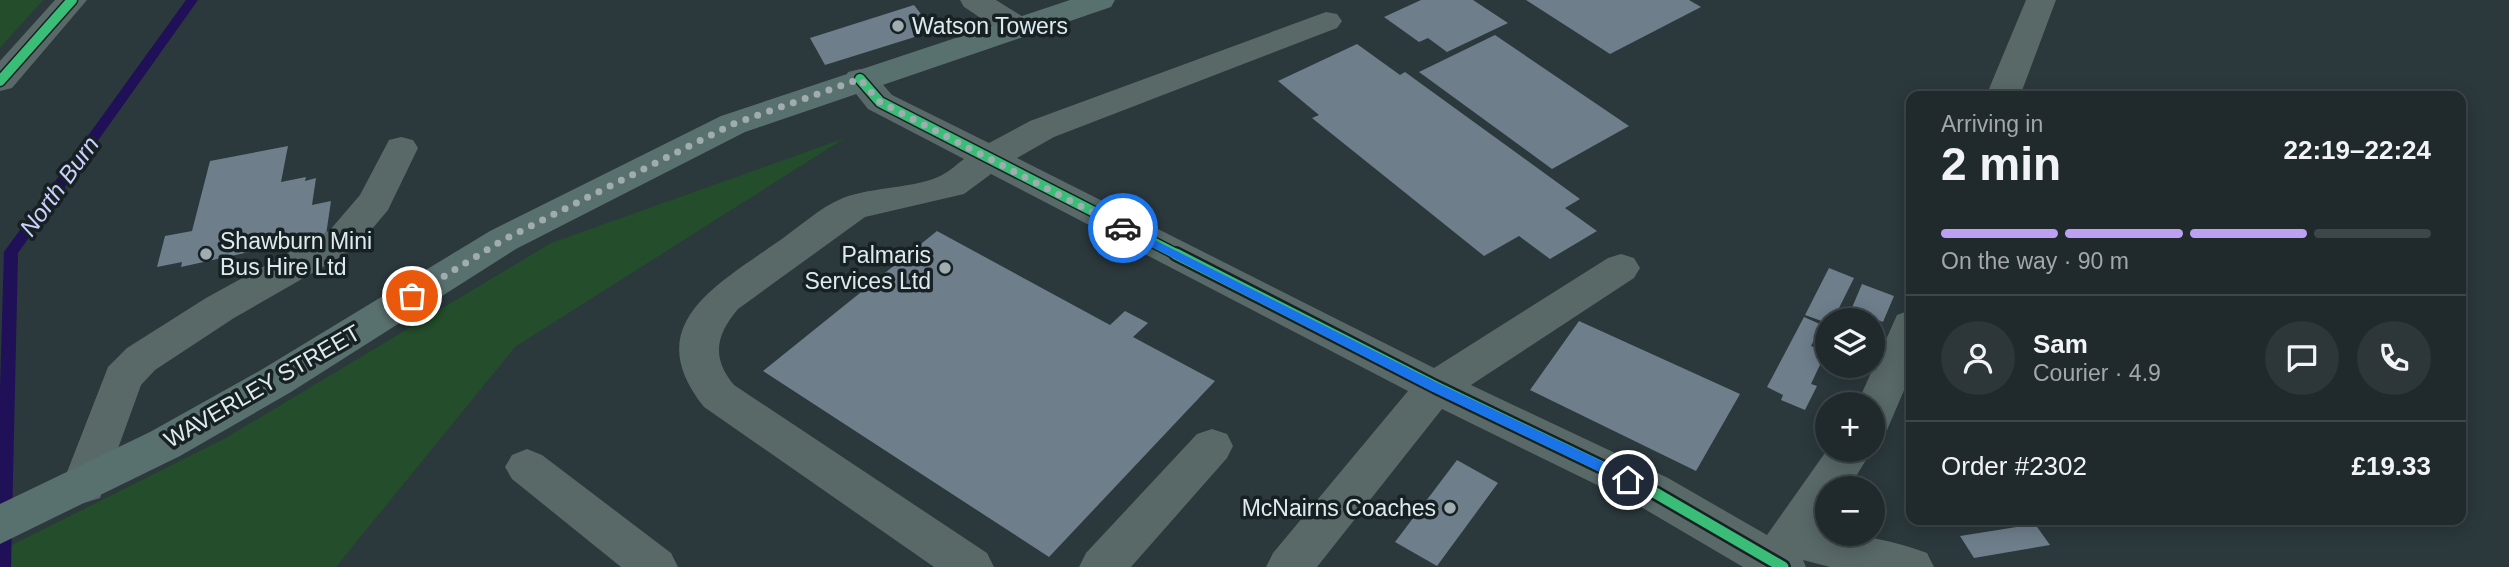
<!DOCTYPE html>
<meta charset="utf-8">
<style>
body{margin:0;font-family:Helvetica,sans-serif;background:#2d3639;color:#f1f3f6;height:100vh;display:flex;flex-direction:column;font-size:26px;white-space:nowrap}
*{box-sizing:border-box;margin:0}
p{font-size:23px;color:#a2a7aa}
.icon{flex:none;width:38px;height:38px;fill:none;stroke:currentColor;stroke-width:2;stroke-linecap:round;stroke-linejoin:round}
.map{position:relative;flex:1;overflow:hidden}
.panel{position:absolute;left:1906px;top:91px;width:560px;height:434px;display:flex;flex-direction:column;background:#202a2d;border-radius:14px;box-shadow:0 4px 18px #0003,0 0 0 2px #3d4649}
.panel>*{flex:none}
.buttons{position:absolute;left:1815px;top:308px;display:grid;gap:14px}
.buttons a{display:grid;place-items:center;width:70px;height:70px;border-radius:50%;background:#202a2d;box-shadow:0 4px 18px #0003,0 0 0 2px #3d4649;font-size:35px}
.pin{position:absolute;display:grid;place-items:center;width:60px;height:60px;color:#fff;margin:-30px;border:4px solid #fff;border-radius:50%;box-shadow:0 2px 7px #0007}
.courier{position:absolute;display:grid;place-items:center;width:70px;height:70px;margin:-35px;border:5px solid #1a73e8;border-radius:50%;background:#fff;color:#222;box-shadow:0 2px 9px #0007}
.overview em{font-style:normal;font-weight:700}
.overview div{display:flex;flex-direction:column-reverse}
.overview{display:flex;align-items:center;justify-content:space-between;height:119px;padding:0 35px}
h1{font-size:46px;font-weight:700;line-height:52px}
.bar{display:grid;grid-template-columns:repeat(4,1fr);gap:10px 7px;align-content:center;height:84px;padding:0 35px}
.bar i{height:9px;border-radius:5px;background:#3d4649}
.bar .selected{background:#bca0f2}
.bar p{grid-column:span 4}
.line{display:flex;align-items:center;gap:18px;padding:0 35px;border-top:2px solid #3d4649}
.line div{flex:1}
.round{display:grid;place-items:center;flex:none;width:74px;height:74px;border-radius:37px;background:#2d3639}
.map>svg:first-child{display:block}
.green{fill:#234d2b}
.lines{fill:none;stroke-linecap:round;stroke-linejoin:round}
.stream{fill:#1f1057;fill-rule:evenodd}
.building{fill:#6e7e8b}
.minor{fill:#586968;fill-rule:evenodd}
.major{fill:#59716e;fill-rule:evenodd}
.cycleway-far1-casing{stroke:#172124;stroke-width:13}
.cycleway-casing{stroke:#172124;stroke-width:16}
.cycleway-far1{stroke:#3abd76;stroke-width:10}
.cycleway{stroke:#3abd76;stroke-width:11}
.route{fill:#1a73e8}
.done{stroke:#9facb0;stroke-width:7;stroke-dasharray:0 12.6}
.poi-dot{fill:#9facb0;stroke:#172124;stroke-width:2.5}
.labels{text-anchor:middle;dominant-baseline:central;stroke-width:7;stroke-linejoin:round;paint-order:stroke}
.poi-label{font-size:23px;fill:#ddeaee;stroke:#172124;text-anchor:start}
.street-label{font-size:23px;fill:#ddeaee;stroke:#172124}
.water-label{font-size:24px;font-style:italic;fill:#cdcffd;stroke:#172124}
</style>
<div class="map">
<svg width="2509" height="567" viewBox="0 0 2509 567">
<rect width="100%" height="100%" fill="#2b383c"/>
<g class="green">
<polygon points="0,0 43,0 0,48"/>
<polygon points="845,138 515,347 336,567 0,567 0,551 224,439 551,243"/>
</g>
<g class="lines">
<polygon class="stream" points="186,0 198,0 18,253 11,567 0,567 0,389 4,252"/>
</g>
<g class="building">
<polygon points="1421,0 1473,0 1508,23 1447,52 1428,38 1419,42 1384,17"/>
<polygon points="1526,0 1689,0 1701,7 1610,54"/>
<polygon points="914,5 934,31 825,65 810,38"/>
<polygon points="1495,35 1629,126 1552,169 1419,72"/>
<polygon points="1357,44 1400,75 1405,72 1580,199 1565,208 1597,231 1550,259 1519,236 1484,256 1312,118 1319,115 1278,81"/>
<polygon points="288,146 281,182 306,177 305,181 316,178 312,205 331,201 326,235 181,267 182,262 157,267 165,236 192,231 210,161"/>
<polygon points="937,231 1110,325 1125,311 1148,323 1133,337 1215,381 1049,557 763,371"/>
<polygon points="1829,268 1854,278 1833,320 1827,320 1827,323 1805,315"/>
<polygon points="1862,284 1894,296 1883,322 1851,310"/>
<polygon points="1804,317 1822,325 1811,346 1826,352 1811,384 1817,386 1805,410 1781,400 1783,395 1767,387"/>
<polygon points="1579,321 1740,394 1696,471 1530,390"/>
<polygon points="1457,460 1498,483 1437,566 1395,542"/>
<polygon points="2035,524 2050,545 1974,558 1960,536"/>
</g>
<g class="lines">
<g class="minor">
<polygon points="55,0 87,0 12,88 0,91 0,61"/>
<path d="M960,0H996L1028,20L1033,27L1028,34C1004,40 984,19 964,7Z"/>
<polygon points="2026,0 2056,0 2020,96 1986,96"/>
<path d="M1326,12L1337,14L1342,21L1337,28L1054,137L1017,158L1434,368L1608,258L1621,254L1634,258L1640,268L1634,278L1471,385L1668,478L1767,535L1827,450H1872L1849,488H1827V521L1823,526L1827,527V534C1861,534 1895,541 1927,553L1934,567H1830L1803,560L1806,567H1743L1636,504L1442,409L1317,567H1266L1273,553L1408,391L991,174L964,194L865,217L738,309C716,335 711,357 734,385L987,553L994,567H934L704,407C639,326 715,286 776,243C797,229 820,207 843,198C870,187 919,188 942,175C950,171 957,164 964,159L868,109L844,79L848,72L860,69L872,72L892,95L989,143L1030,121Z"/>
<polygon points="401,137 413,140 418,148 388,210 356,248 234,318 155,370 141,385 100,498 84,503 68,498 62,485 108,367 127,348 206,298 330,230 360,195 389,140"/>
<polygon points="1911,310 1911,374 1887,430 1872,434 1872,404 1857,404 1897,315"/>
<polygon points="1212,429 1227,434 1233,446 1227,458 1131,567 1079,567 1086,553 1197,434"/>
<polygon points="527,449 542,455 671,553 678,567 621,567 512,479 505,467 512,455"/>
</g>
<polygon class="major" points="1070,0 1115,0 1111,7 745,132 516,249 291,392 180,456 0,544 0,504 150,432 261,370 490,231 721,116"/>
<g class="cycleway-far1-casing">
<g id="cycleway-far1">
<polyline points="860,79 880,102 1180,256"/>
<polyline points="0,81 72,0"/>
</g>
</g>
<g class="cycleway-casing">
<polyline id="cycleway" points="1176,254 1436,387 1652,491 1783,567"/>
</g>
<use href="#cycleway-far1" class="cycleway-far1"/>
<use href="#cycleway" class="cycleway"/>
</g>
<polygon class="route" points="1123,224 1440,384 1633,476 1635,480 1633,483 1623,483 1431,391 1119,230 1117,228"/>
<g class="lines">
<polyline class="done" points="412,296 503,240 733,124 860,79 880,102 1123,228"/>
</g>
<g class="poi-dot">
<circle cx="898" cy="26" r="7"/>
<circle cx="206" cy="254" r="7"/>
<circle cx="945" cy="268" r="7"/>
<circle cx="1450" cy="508" r="7"/>
</g>
<g class="labels">
<g class="poi-label">
<text x="912" y="26">Watson Towers</text>
<text x="220" y="241">Shawburn Mini<tspan x="220" dy="26">Bus Hire Ltd</tspan></text>
<text x="931" y="255" text-anchor="end">Palmaris<tspan x="931" dy="26">Services Ltd</tspan></text>
<text x="1436" y="508" text-anchor="end">McNairns Coaches</text>
</g>
<g class="street-label">
<text transform="translate(262 386) rotate(-30)">WAVERLEY STREET</text>
</g>
<g class="water-label">
<text transform="translate(59 186) rotate(-54)">North Burn</text>
</g>
</g>
</svg>
<div class="buttons">
<a><svg class="icon" aria-label="layers" viewBox="0 0 24 24"><path d="M12 4l9 5-9 5-9-5zM3 14l9 5 9-5"/></svg></a>
<a>+</a>
<a>−</a>
</div>
<div class="pin" style="left:412px;top:296px;background:#ea580c"><svg class="icon" aria-label="bag" viewBox="0 0 24 24"><path d="M5 8h14l-1 12H6zM9 8a3 3 0 0 1 6 0"/></svg></div>
<div class="pin" style="left:1628px;top:480px;background:#1f2937"><svg class="icon" aria-label="home" viewBox="0 0 24 24"><path d="M3 11l9-7 9 7M6 9v11h12V9"/></svg></div>
<div class="courier" style="left:1123px;top:228px"><svg class="icon" aria-label="car" viewBox="0 0 24 24"><path d="M5 17H2v-5l4-1 3-4h7l3 4 3 1v5h-3M9 17h6M6 11h13"/><circle cx="7" cy="17" r="2"/><circle cx="17" cy="17" r="2"/></svg></div>
<section class="panel">
<div class="overview"><div><h1>2 min</h1><p>Arriving in</p></div><em>22:19–22:24</em></div>
<div class="bar"><i class="selected"></i><i class="selected"></i><i class="selected"></i><i></i><p>On the way · 90 m</p></div>
<div class="line" style="height:126px"><a class="round"><svg class="icon" aria-label="person" viewBox="0 0 24 24"><circle cx="12" cy="8" r="4"/><path d="M4 21q1-7 8-7t8 7"/></svg></a><div><b>Sam</b><p>Courier · 4.9</p></div><a class="round"><svg class="icon" aria-label="chat" viewBox="0 0 24 24"><path d="M4 5h16v11H9l-5 4z"/></svg></a><a class="round"><svg class="icon" aria-label="phone" viewBox="0 0 24 24"><path d="M5 4h4l2 5-3 2q2 4 5 5l2-3 5 2v4C11 20 4 13 5 4z"/></svg></a></div>
<div class="line" style="height:91px"><div>Order #2302</div><b>£19.33</b></div>
</section>
</div>
